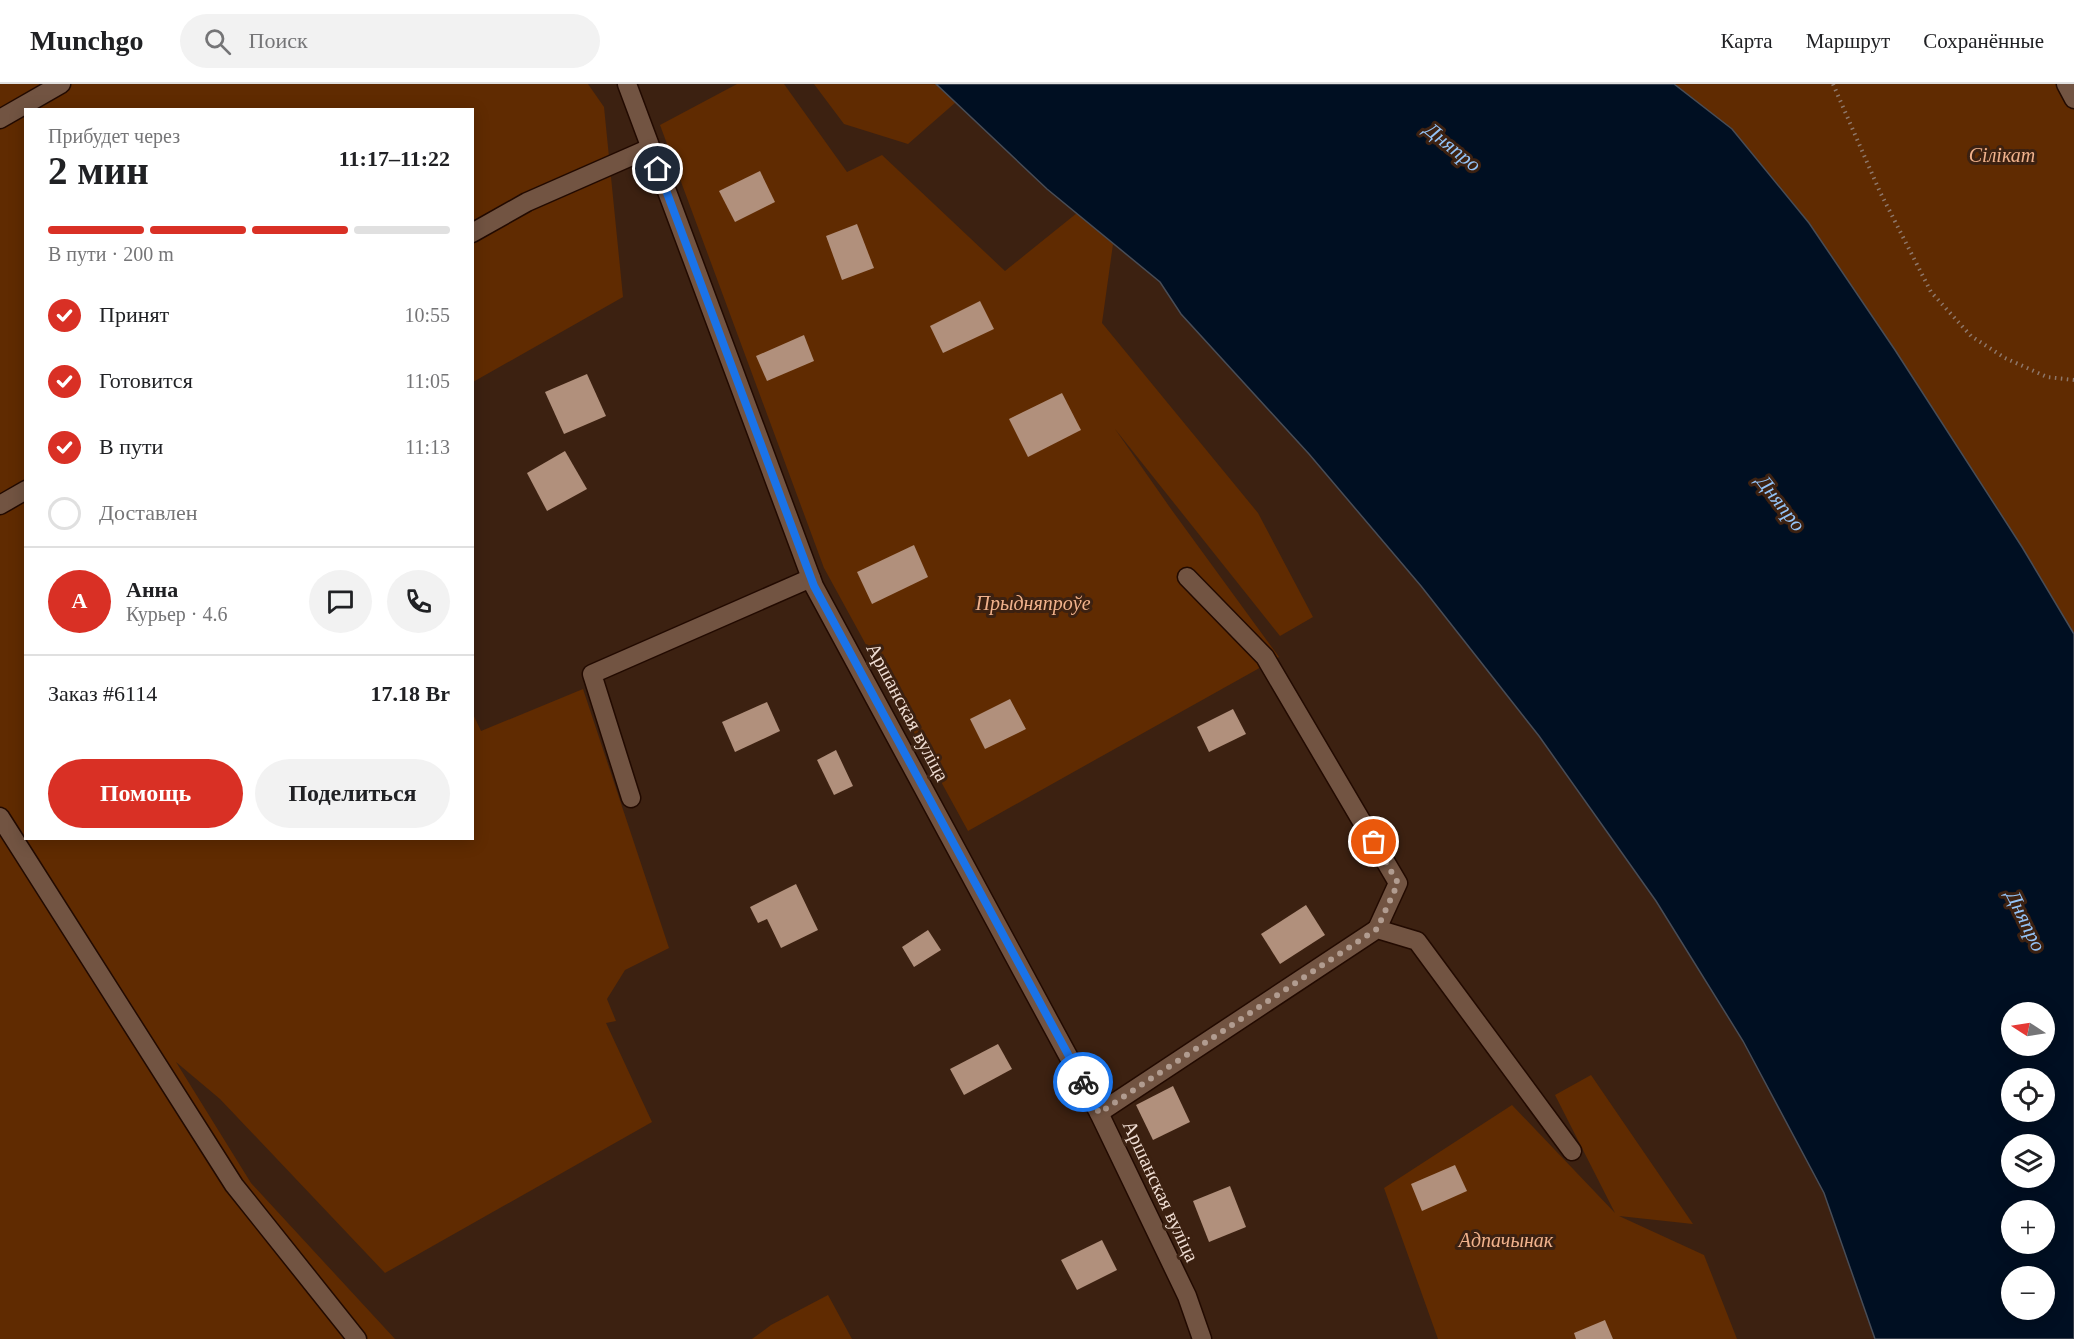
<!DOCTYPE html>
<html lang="ru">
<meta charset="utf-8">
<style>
body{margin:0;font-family:Georgia,serif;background:#f2f2f2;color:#202124;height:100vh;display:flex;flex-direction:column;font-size:22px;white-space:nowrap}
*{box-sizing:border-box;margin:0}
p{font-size:20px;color:#757577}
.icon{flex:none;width:33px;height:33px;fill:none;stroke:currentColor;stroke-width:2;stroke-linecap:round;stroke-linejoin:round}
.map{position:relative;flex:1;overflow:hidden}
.side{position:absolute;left:24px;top:24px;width:450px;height:732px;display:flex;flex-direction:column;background:#fff;border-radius:0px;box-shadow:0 3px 15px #0003}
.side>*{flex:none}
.needle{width:39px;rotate:282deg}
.buttons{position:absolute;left:2001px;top:918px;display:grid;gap:12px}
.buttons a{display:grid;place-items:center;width:54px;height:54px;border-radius:50%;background:#fff;box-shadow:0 3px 15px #0003;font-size:30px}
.pin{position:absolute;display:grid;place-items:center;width:51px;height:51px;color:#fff;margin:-26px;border:3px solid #fff;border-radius:50%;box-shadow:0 2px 6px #0007}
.courier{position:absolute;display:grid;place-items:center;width:60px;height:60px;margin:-30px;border:4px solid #1a73e8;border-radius:50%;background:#fff;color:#222;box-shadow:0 2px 8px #0007}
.summary em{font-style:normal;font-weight:600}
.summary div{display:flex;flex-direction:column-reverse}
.summary{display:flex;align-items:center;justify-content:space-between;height:102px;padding:0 24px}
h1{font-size:39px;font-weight:600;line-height:45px}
.bar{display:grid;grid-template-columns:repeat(4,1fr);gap:9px 6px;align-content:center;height:72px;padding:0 24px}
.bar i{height:8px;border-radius:4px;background:#e0e0e0}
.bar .active{background:#d93025}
.bar p{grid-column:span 4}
.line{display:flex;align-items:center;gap:15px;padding:0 24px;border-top:2px solid #e0e0e0}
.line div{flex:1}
.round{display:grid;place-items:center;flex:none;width:63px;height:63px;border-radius:32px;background:#f2f2f2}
ol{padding:0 24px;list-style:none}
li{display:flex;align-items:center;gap:18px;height:66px}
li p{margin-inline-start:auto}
li .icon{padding:6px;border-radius:50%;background:#d93025;color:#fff;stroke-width:4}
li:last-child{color:#757577}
li i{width:33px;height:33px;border:3px solid #e0e0e0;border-radius:50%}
.action{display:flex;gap:12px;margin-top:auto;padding:12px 24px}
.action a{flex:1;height:69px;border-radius:36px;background:#d93025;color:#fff;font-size:24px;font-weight:600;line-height:69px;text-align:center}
.action a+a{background:#f2f2f2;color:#202124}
header{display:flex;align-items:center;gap:36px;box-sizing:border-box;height:84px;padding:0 30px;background:#fff;border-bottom:2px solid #e0e0e0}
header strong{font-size:28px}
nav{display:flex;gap:33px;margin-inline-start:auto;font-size:21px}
.search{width:420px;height:54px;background:#f2f2f2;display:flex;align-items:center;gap:15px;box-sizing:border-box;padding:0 21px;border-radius:33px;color:#757577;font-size:22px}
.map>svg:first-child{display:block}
.green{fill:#602b01}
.water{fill:#000f22;stroke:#484d57;stroke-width:1.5;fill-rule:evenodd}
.building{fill:#b1907c}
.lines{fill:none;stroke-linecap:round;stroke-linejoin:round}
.service-casing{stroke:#220a00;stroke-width:21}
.minor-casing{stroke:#220a00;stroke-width:21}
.tertiary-casing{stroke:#220a00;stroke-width:21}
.path{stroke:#8e776a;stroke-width:4;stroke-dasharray:1.5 4.5;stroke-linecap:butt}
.service{stroke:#725442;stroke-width:18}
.minor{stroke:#725442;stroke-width:18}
.tertiary{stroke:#725442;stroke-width:18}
.done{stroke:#b19c90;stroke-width:6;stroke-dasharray:0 10.8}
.route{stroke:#1a73e8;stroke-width:8}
.labels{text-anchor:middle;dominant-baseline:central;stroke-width:6;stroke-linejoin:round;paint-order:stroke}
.park-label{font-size:20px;font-style:italic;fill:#f1b28c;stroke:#3c2111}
.street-label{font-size:20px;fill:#f0ded4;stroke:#3c2111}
.water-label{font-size:21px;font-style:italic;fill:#94c3f7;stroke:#3c2111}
</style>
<header>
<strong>Munchgo</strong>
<div class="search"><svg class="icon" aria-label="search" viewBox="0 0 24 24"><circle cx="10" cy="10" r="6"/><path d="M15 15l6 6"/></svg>Поиск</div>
<nav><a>Карта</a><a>Маршрут</a><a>Сохранённые</a></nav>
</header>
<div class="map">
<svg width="2074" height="1255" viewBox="0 0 2074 1255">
<rect width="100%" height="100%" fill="#3c2111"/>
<g class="green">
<polygon points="0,0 588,0 604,23 623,213 473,298 472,26 26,26 26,754 472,754 473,630 481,647 583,605 669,864 625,886 607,915 616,937 606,939 652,1038 385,1189 220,1015 176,978 251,1099 395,1255 0,1255"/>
<polygon points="737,0 784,0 847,88 882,71 1005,187 1077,129 1113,160 1102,239 1258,429 1313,533 1280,552 1115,345 1171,425 1279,573 968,747 824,484 660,41"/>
<polygon points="814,0 936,0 956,18 908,60 844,40"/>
<polygon points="1674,0 2074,0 2074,550 2022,463 1895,266 1809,139 1732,45"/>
<polygon points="1591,991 1693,1140 1619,1132 1704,1171 1737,1255 1438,1255 1384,1104 1512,1021 1615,1129 1555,1011"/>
<polygon points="828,1211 852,1255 752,1255 771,1241"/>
</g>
<path class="water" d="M936,0H1674L1732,45L1809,139L1895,266L2022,463L2074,550V1255H1875L1824,1109L1743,957L1656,817L1539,652L1421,502L1309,370L1181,230L1160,198L1047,105ZM2012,928H2044V962H2012ZM2012,994H2044V1028H2012ZM2012,1060H2044V1094H2012ZM2012,1126H2044V1160H2012ZM2012,1192H2044V1226H2012Z"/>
<g class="building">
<polygon points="760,87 775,118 735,138 719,107"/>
<polygon points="857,140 874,184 842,196 826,152"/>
<polygon points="980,217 994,245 943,269 930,242"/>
<polygon points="804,251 814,277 767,297 756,272"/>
<polygon points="587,290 606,332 564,350 545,308"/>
<polygon points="1062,309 1081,346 1028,373 1009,335"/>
<polygon points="565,367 587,405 547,427 527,389"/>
<polygon points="914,461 928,493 872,520 857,488"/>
<polygon points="1010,615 1026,645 985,665 970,635"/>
<polygon points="767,618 780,647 735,668 722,638"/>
<polygon points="1233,625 1246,650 1209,668 1197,643"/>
<polygon points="836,666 853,702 834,711 817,676"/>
<polygon points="796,800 818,846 781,864 767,835 758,839 750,823"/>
<polygon points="1306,821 1325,851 1280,880 1261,850"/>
<polygon points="928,846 941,866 914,883 902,863"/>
<polygon points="998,960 1012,985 964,1011 950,985"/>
<polygon points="1173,1002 1190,1038 1153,1056 1136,1021"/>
<polygon points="1455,1081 1467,1107 1422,1127 1411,1100"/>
<polygon points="1230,1102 1246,1143 1209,1158 1193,1117"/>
<polygon points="1102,1156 1117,1186 1077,1206 1061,1176"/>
<polygon points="1605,1236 1613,1255 1576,1255 1574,1249"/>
</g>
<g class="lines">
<g class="service-casing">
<g id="service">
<polyline points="2066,0 2074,15"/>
<polyline points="1187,493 1265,573 1398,799 1377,845"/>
<polyline points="631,714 592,590 811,494"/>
<polyline points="0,733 234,1101 357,1255"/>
<polyline points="1099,1029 1377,845 1417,857 1572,1067"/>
</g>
</g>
<g class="minor-casing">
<g id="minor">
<polyline points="0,35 61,0"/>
<polyline points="472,149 527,118 650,64"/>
<polyline points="0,421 26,406"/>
</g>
</g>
<g class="tertiary-casing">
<polyline id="tertiary" points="627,0 814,502 1099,1029 1187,1212 1202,1255"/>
</g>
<polyline class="path" points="1833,0 1880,108 1931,208 1971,252 2005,274 2047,293 2074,296"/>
<use href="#service" class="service"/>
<use href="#minor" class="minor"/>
<use href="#tertiary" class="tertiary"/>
</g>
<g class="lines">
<polyline class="done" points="1083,998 1099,1029 1377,845 1398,799 1374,758"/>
<polyline class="route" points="658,85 814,502 1083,998"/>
</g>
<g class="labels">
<g class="park-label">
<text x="2002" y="71">Сілікат</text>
<text x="1033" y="519">Прыдняпроўе</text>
<text x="1506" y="1156">Адпачынак</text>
</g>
<g class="street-label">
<text transform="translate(908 628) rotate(62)">Аршанская вуліца</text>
<text transform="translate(1161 1107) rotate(65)">Аршанская вуліца</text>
</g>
<g class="water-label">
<text transform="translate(1453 63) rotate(39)">Дняпро</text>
<text transform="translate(1781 419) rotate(52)">Дняпро</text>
<text transform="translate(2026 837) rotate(64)">Дняпро</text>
</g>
</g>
</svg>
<div class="buttons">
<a><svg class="needle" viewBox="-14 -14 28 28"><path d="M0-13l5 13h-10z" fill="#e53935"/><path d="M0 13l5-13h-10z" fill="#757577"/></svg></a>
<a><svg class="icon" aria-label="locate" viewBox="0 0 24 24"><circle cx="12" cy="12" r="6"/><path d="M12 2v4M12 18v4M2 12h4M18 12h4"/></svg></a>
<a><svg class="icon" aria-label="layers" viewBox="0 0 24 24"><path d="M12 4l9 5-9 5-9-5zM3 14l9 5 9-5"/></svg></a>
<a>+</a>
<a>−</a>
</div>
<div class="pin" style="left:1374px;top:758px;background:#ea580c"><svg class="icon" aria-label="bag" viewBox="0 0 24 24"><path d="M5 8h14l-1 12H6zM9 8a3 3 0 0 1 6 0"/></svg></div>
<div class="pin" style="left:658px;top:85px;background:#1f2937"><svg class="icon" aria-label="home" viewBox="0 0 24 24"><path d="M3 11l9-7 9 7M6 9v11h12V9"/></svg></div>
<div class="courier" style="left:1083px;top:998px"><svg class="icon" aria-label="bike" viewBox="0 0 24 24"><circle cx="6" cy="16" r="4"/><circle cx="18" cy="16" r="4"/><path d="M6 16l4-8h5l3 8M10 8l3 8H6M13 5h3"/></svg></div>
<section class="side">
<div class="summary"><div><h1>2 мин</h1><p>Прибудет через</p></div><em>11:17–11:22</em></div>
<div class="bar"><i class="active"></i><i class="active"></i><i class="active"></i><i></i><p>В пути · 200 m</p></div>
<ol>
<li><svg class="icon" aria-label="check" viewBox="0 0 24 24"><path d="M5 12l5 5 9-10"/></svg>Принят<p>10:55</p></li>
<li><svg class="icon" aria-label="check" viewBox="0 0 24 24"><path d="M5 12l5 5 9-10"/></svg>Готовится<p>11:05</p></li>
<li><svg class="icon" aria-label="check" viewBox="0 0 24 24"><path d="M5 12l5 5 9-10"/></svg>В пути<p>11:13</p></li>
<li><i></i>Доставлен</li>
</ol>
<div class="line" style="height:108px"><b class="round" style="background:#d93025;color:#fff">А</b><div><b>Анна</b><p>Курьер · 4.6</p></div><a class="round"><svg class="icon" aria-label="chat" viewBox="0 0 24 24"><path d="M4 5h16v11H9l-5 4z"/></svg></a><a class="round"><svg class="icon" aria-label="phone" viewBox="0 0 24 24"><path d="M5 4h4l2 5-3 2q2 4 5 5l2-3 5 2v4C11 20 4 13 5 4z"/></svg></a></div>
<div class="line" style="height:78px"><div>Заказ #6114</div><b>17.18 Br</b></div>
<div class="action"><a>Помощь</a><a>Поделиться</a></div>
</section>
</div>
